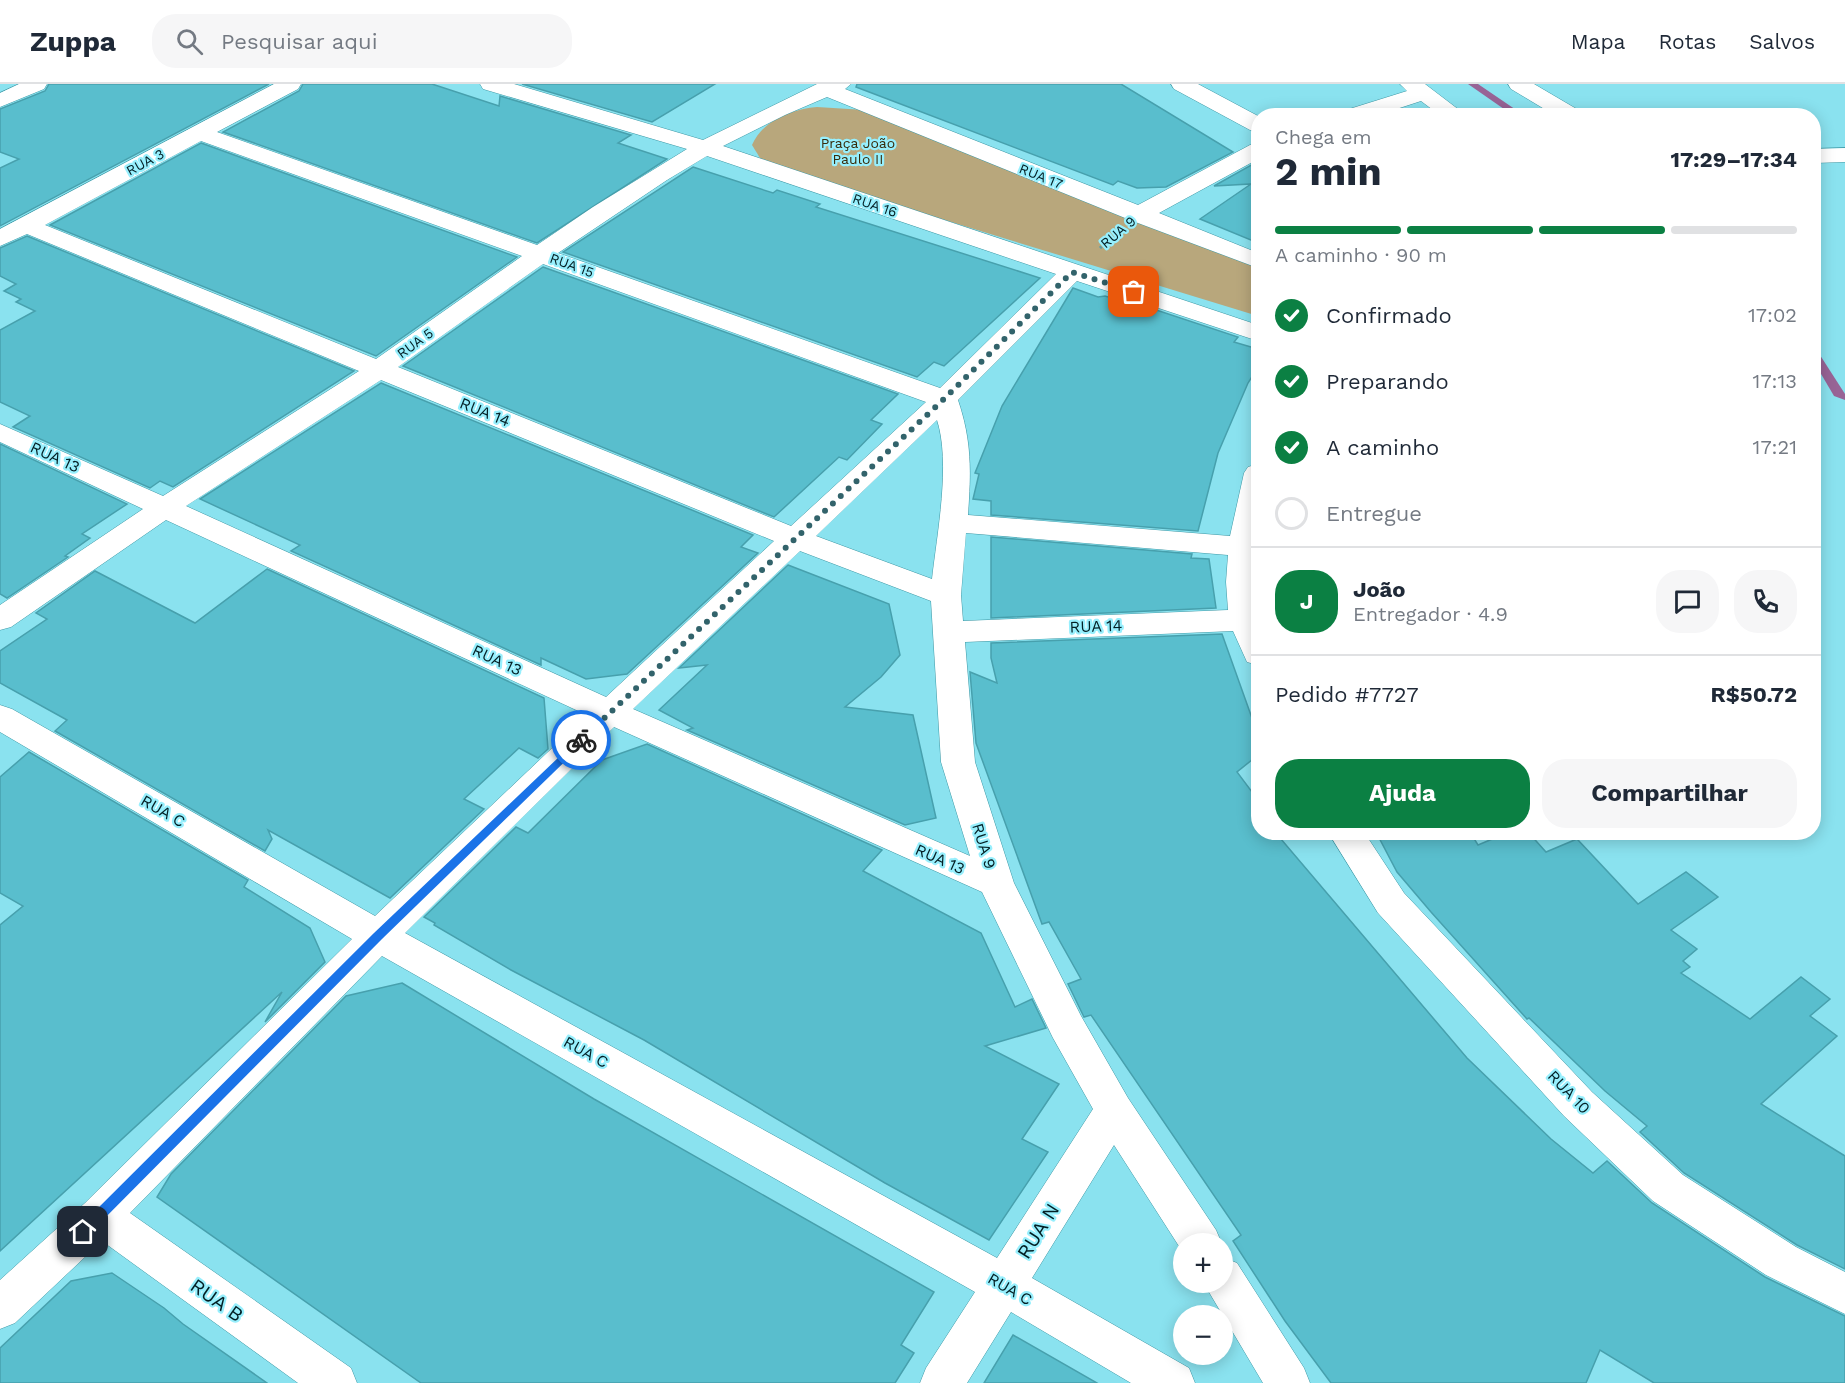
<!DOCTYPE html>
<html lang="pt">
<meta charset="utf-8">
<style>
body{margin:0;font-family:"Work Sans",sans-serif;background:#f6f6f7;color:#1f2937;height:100vh;display:flex;flex-direction:column;font-size:22px;white-space:nowrap}
*{box-sizing:border-box;margin:0}
p{font-size:20px;color:#747a83}
.icon{flex:none;width:33px;height:33px;fill:none;stroke:currentColor;stroke-width:2;stroke-linecap:round;stroke-linejoin:round}
.map{position:relative;flex:1;overflow:hidden}
.sheet{position:absolute;left:1251px;top:24px;width:570px;height:732px;display:flex;flex-direction:column;background:#fff;border-radius:24px;box-shadow:0 3px 15px #0003}
.sheet>*{flex:none}
.tools{position:absolute;left:1173px;top:1149px;display:grid;gap:12px}
.tools a{display:grid;place-items:center;width:60px;height:60px;border-radius:50%;background:#fff;box-shadow:0 3px 15px #0003;font-size:30px}
.pin{position:absolute;display:grid;place-items:center;width:51px;height:51px;color:#fff;margin:-26px;border-radius:12px;box-shadow:0 3px 9px #0006}
.courier{position:absolute;display:grid;place-items:center;width:60px;height:60px;margin:-30px;border:4px solid #1a73e8;border-radius:50%;background:#fff;color:#222;box-shadow:0 2px 8px #0007}
.head em{font-style:normal;font-weight:700}
.head div{display:flex;flex-direction:column-reverse}
.head{display:flex;align-items:center;justify-content:space-between;height:102px;padding:0 24px}
h1{font-size:39px;font-weight:700;line-height:45px}
.bar{display:grid;grid-template-columns:repeat(4,1fr);gap:9px 6px;align-content:center;height:72px;padding:0 24px}
.bar i{height:8px;border-radius:4px;background:#e0e1e3}
.bar .selected{background:#0b8043}
.bar p{grid-column:span 4}
.line{display:flex;align-items:center;gap:15px;padding:0 24px;border-top:2px solid #e0e1e3}
.line div{flex:1}
.round{display:grid;place-items:center;flex:none;width:63px;height:63px;border-radius:24px;background:#f6f6f7}
ol{padding:0 24px;list-style:none}
li{display:flex;align-items:center;gap:18px;height:66px}
li p{margin-inline-start:auto}
li .icon{padding:6px;border-radius:50%;background:#0b8043;color:#fff;stroke-width:4}
li:last-child{color:#747a83}
li i{width:33px;height:33px;border:3px solid #e0e1e3;border-radius:50%}
.button{display:flex;gap:12px;margin-top:auto;padding:12px 24px}
.button a{flex:1;height:69px;border-radius:24px;background:#0b8043;color:#fff;font-size:24px;font-weight:700;line-height:69px;text-align:center}
.button a+a{background:#f6f6f7;color:#1f2937}
header{display:flex;align-items:center;gap:36px;box-sizing:border-box;height:84px;padding:0 30px;background:#fff;border-bottom:2px solid #e0e1e3}
header strong{font-size:28px}
nav{display:flex;gap:33px;margin-inline-start:auto;font-size:21px}
.search{width:420px;height:54px;background:#f6f6f7;display:flex;align-items:center;gap:15px;box-sizing:border-box;padding:0 21px;border-radius:24px;color:#747a83;font-size:22px}
.map>svg:first-child{display:block}
.green{fill:#b8a77c}
.lines{fill:none;stroke-linecap:round;stroke-linejoin:round}
.stream{fill:#986496;fill-rule:evenodd}
.building{fill:#59becd;stroke:#47a0ad;stroke-width:1.5}
.minor-casing{stroke:#3e98a5;stroke-width:1}
.path{stroke:#5a9ca6;stroke-width:3;stroke-dasharray:2 3;stroke-linecap:butt}
.minor{fill:#fff;fill-rule:evenodd}
.route{fill:#1a73e8}
.done{stroke:#32636b;stroke-width:6;stroke-dasharray:0 10.8}
.labels{text-anchor:middle;dominant-baseline:central;stroke-width:4.5;stroke-linejoin:round;paint-order:stroke}
.far-park-label{font-size:14px;fill:#372b0b;stroke:#97effd}
.far-street-label{font-size:14px;fill:#031f24;stroke:#97effd}
.street-label{font-size:16px;fill:#031f24;stroke:#97effd}
.near-street-label{font-size:20px;fill:#031f24;stroke:#97effd}
</style>
<header>
<strong>Zuppa</strong>
<div class="search"><svg class="icon" aria-label="search" viewBox="0 0 24 24"><circle cx="10" cy="10" r="6"/><path d="M15 15l6 6"/></svg>Pesquisar aqui</div>
<nav><a>Mapa</a><a>Rotas</a><a>Salvos</a></nav>
</header>
<div class="map">
<svg width="1845" height="1299" viewBox="0 0 1845 1299">
<rect width="100%" height="100%" fill="#8ae2ef"/>
<path class="green" d="M817,23L865,26L1258,182V232L778,85L760,74L752,61C763,36 792,25 817,23Z"/>
<g class="lines">
<g class="stream">
<polygon points="1468,0 1478,0 1525,32 1514,32"/>
<polygon points="1814,267 1818,268 1845,310 1845,316 1834,312 1814,278"/>
</g>
</g>
<g class="building">
<polygon points="49,0 269,0 0,142 0,84 19,75 0,68 0,25 45,7"/>
<polygon points="303,0 432,0 499,22 500,12 631,51 618,59 667,75 537,159 223,48 299,7"/>
<polygon points="522,0 715,0 652,38"/>
<polygon points="857,0 1121,0 1233,68 1166,103 1137,104 1118,97 1113,101 856,3"/>
<polygon points="201,59 517,173 376,272 50,141"/>
<polygon points="1253,80 1258,83 1258,159 1200,135 1251,100 1214,102"/>
<polygon points="693,83 773,109 777,106 820,120 816,123 1040,194 944,282 934,278 917,293 563,168"/>
<polygon points="27,152 354,287 173,403 160,397 150,404 13,343 30,332 0,318 0,246 35,227 16,218 21,215 4,207 16,200 0,192 0,164"/>
<polygon points="543,183 898,310 871,336 882,340 847,376 839,373 774,433 403,282"/>
<polygon points="1073,204 1098,213 1105,212 1122,217 1123,215 1238,253 1234,258 1258,265 1258,283 1248,299 1218,369 1198,447 991,431 991,417 973,415 979,390 975,389 1002,322"/>
<polygon points="381,299 753,451 741,463 758,469 627,590 586,595 541,574 541,581 291,467 300,461 200,415"/>
<polygon points="0,360 127,420 82,450 90,454 65,472 68,473 7,514 0,510"/>
<polygon points="991,453 1192,470 1191,474 1209,475 1216,524 991,534"/>
<polygon points="788,481 889,520 900,571 881,593 845,623 913,631 936,734 905,741 687,646 693,644 659,626 707,581 679,584"/>
<polygon points="267,485 544,614 548,665 538,674 519,664 464,715 484,725 390,814 268,746 272,755 265,767 55,647 67,636 0,599 0,567 47,535 36,529 95,487 195,539"/>
<polygon points="1222,550 1258,651 1258,671 1237,688 1258,716 1258,748 1275,748 1467,974 1551,1055 1593,1089 1607,1077 1652,1119 1765,1193 1845,1232 1845,1299 1654,1299 1600,1266 1586,1299 1331,1299 1285,1237 1233,1157 1241,1151 1091,931 1084,933 1083,931 1068,900 1081,895 1049,838 1042,840 976,659 970,588 997,599 991,574 991,559"/>
<polygon points="647,660 882,766 863,787 981,849 1015,923 1032,915 1046,944 985,962 1059,1000 1022,1055 1048,1068 989,1156 885,1099 644,956 511,886 434,841 435,839 424,833 516,743 528,749 602,676"/>
<polygon points="29,668 248,796 244,803 310,844 325,878 265,938 282,908 0,1167 0,841 23,822 0,809 0,693"/>
<polygon points="1376,748 1470,748 1478,761 1509,748 1528,748 1546,768 1577,755 1638,820 1686,788 1718,813 1671,846 1697,865 1683,877 1690,883 1681,889 1750,935 1801,893 1830,915 1810,932 1837,952 1761,1020 1845,1072 1845,1185 1797,1161 1684,1089 1640,1048 1647,1042 1605,1007 1529,934 1527,935 1431,828 1397,788"/>
<polygon points="402,899 594,1015 934,1208 901,1261 914,1269 895,1299 421,1299 157,1113 171,1090 346,912"/>
<polygon points="112,1189 164,1224 183,1240 267,1299 0,1299 0,1264 71,1197"/>
<polygon points="1013,1251 1097,1299 984,1299"/>
</g>
<g class="lines">
<g class="minor-casing">
<g id="minor">
<polygon points="19,0 47,0 44,5 0,23 0,9"/>
<path d="M274,0H301L298,5L217,48L537,161L593,123L687,65L483,5L480,0H514L703,56L817,0H851L845,5L1138,121L1250,61L1258,59V75L1159,129L1258,169V184L1130,136L827,13L785,31L723,62L1258,241V257L1077,197L958,316C972,358 971,387 968,431L1230,452L1244,389L1248,383L1258,380L1256,498L1258,581L1247,578L1233,547L965,558L975,678L1014,799L1081,932L1128,1014L1216,1146L1222,1160H1184V1170L1114,1061L1032,1194L1189,1284L1195,1299H1131L1011,1228L967,1299H920L926,1284L975,1208L382,872L130,1129L351,1284L357,1299H298L102,1157L15,1239L0,1245V1196L85,1119L352,855L0,648V621L12,625L375,832L587,631L166,436L11,543L0,546V521L143,425L0,358V340L163,412L359,287L27,150L0,162V145ZM201,57L522,172L376,275L45,141ZM707,72L1056,190L940,304L558,169L667,96ZM543,180L926,318L791,442L398,283ZM381,296L774,457L606,613L186,422ZM937,336C951,379 937,450 932,495L816,452ZM966,449L1228,471L1226,498L1228,526L963,537L961,511ZM800,467L931,517L941,678L970,772L633,625ZM614,643L982,808L1053,954L1093,1025L997,1174L405,849Z"/>
<polygon points="1171,0 1198,0 1258,32 1258,47 1250,46 1174,5"/>
<polygon points="1400,0 1425,0 1467,32 1441,32 1421,17 1375,32 1340,32 1343,27 1407,7"/>
<polygon points="1508,0 1534,0 1580,27 1583,32 1556,32 1511,5"/>
<polygon points="1845,64 1845,78 1814,79 1814,65"/>
<polygon points="1328,748 1364,748 1404,809 1592,1008 1683,1091 1796,1163 1845,1188 1845,1230 1766,1191 1653,1117 1564,1032 1378,829"/>
<polygon points="1222,1173 1237,1179 1304,1284 1310,1299 1263,1299 1203,1198 1222,1198"/>
</g>
</g>
<polyline class="path" points="1100,164 1112,153"/>
<use href="#minor" class="minor"/>
</g>
<polygon class="route" points="581,652 586,656 585,658 382,855 87,1152 79,1152 77,1148 79,1143 374,849"/>
<g class="lines">
<polyline class="done" points="581,656 944,315 1072,188 1134,208"/>
</g>
<g class="labels">
<g class="far-park-label">
<text x="858" y="59">Praça João<tspan x="858" dy="16">Paulo II</tspan></text>
</g>
<g class="far-street-label">
<text transform="translate(145 78) rotate(-28)">RUA 3</text>
<text transform="translate(1041 92) rotate(22)">RUA 17</text>
<text transform="translate(875 121) rotate(19)">RUA 16</text>
<text transform="translate(1118 148) rotate(-40)">RUA 9</text>
<text transform="translate(572 181) rotate(20)">RUA 15</text>
<text transform="translate(415 259) rotate(-36)">RUA 5</text>
</g>
<g class="street-label">
<text transform="translate(485 328) rotate(22)">RUA 14</text>
<text transform="translate(55 373) rotate(25)">RUA 13</text>
<text transform="translate(1096 542) rotate(-2)">RUA 14</text>
<text transform="translate(497 576) rotate(25)">RUA 13</text>
<text transform="translate(163 727) rotate(30)">RUA C</text>
<text transform="translate(984 762) rotate(73)">RUA 9</text>
<text transform="translate(940 775) rotate(24)">RUA 13</text>
<text transform="translate(586 968) rotate(29)">RUA C</text>
<text transform="translate(1569 1008) rotate(46)">RUA 10</text>
<text transform="translate(1010 1205) rotate(30)">RUA C</text>
</g>
<g class="near-street-label">
<text transform="translate(1038 1147) rotate(-58)">RUA N</text>
<text transform="translate(217 1216) rotate(35)">RUA B</text>
</g>
</g>
</svg>
<div class="tools">
<a>+</a>
<a>−</a>
</div>
<div class="pin" style="left:1134px;top:208px;background:#ea580c"><svg class="icon" aria-label="bag" viewBox="0 0 24 24"><path d="M5 8h14l-1 12H6zM9 8a3 3 0 0 1 6 0"/></svg></div>
<div class="pin" style="left:83px;top:1148px;background:#1f2937"><svg class="icon" aria-label="home" viewBox="0 0 24 24"><path d="M3 11l9-7 9 7M6 9v11h12V9"/></svg></div>
<div class="courier" style="left:581px;top:656px"><svg class="icon" aria-label="bike" viewBox="0 0 24 24"><circle cx="6" cy="16" r="4"/><circle cx="18" cy="16" r="4"/><path d="M6 16l4-8h5l3 8M10 8l3 8H6M13 5h3"/></svg></div>
<section class="sheet">
<div class="head"><div><h1>2 min</h1><p>Chega em</p></div><em>17:29–17:34</em></div>
<div class="bar"><i class="selected"></i><i class="selected"></i><i class="selected"></i><i></i><p>A caminho · 90 m</p></div>
<ol>
<li><svg class="icon" aria-label="check" viewBox="0 0 24 24"><path d="M5 12l5 5 9-10"/></svg>Confirmado<p>17:02</p></li>
<li><svg class="icon" aria-label="check" viewBox="0 0 24 24"><path d="M5 12l5 5 9-10"/></svg>Preparando<p>17:13</p></li>
<li><svg class="icon" aria-label="check" viewBox="0 0 24 24"><path d="M5 12l5 5 9-10"/></svg>A caminho<p>17:21</p></li>
<li><i></i>Entregue</li>
</ol>
<div class="line" style="height:108px"><b class="round" style="background:#0b8043;color:#fff">J</b><div><b>João</b><p>Entregador · 4.9</p></div><a class="round"><svg class="icon" aria-label="chat" viewBox="0 0 24 24"><path d="M4 5h16v11H9l-5 4z"/></svg></a><a class="round"><svg class="icon" aria-label="phone" viewBox="0 0 24 24"><path d="M5 4h4l2 5-3 2q2 4 5 5l2-3 5 2v4C11 20 4 13 5 4z"/></svg></a></div>
<div class="line" style="height:78px"><div>Pedido #7727</div><b>R$50.72</b></div>
<div class="button"><a>Ajuda</a><a>Compartilhar</a></div>
</section>
</div>
